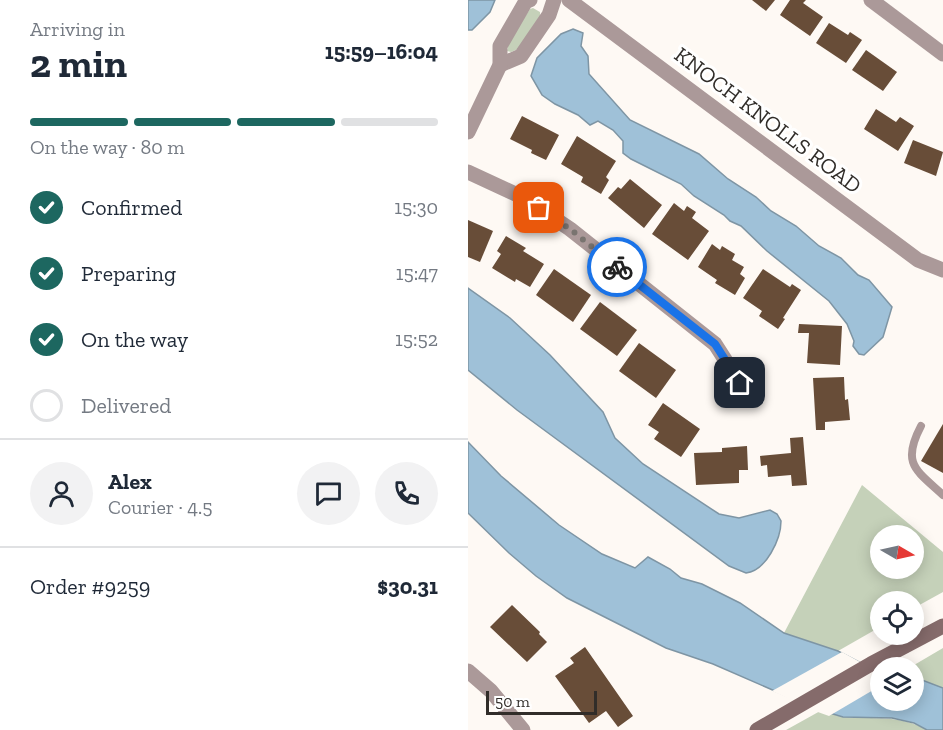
<!DOCTYPE html>
<meta charset="utf-8">
<style>
body{margin:0;font-family:"Zilla Slab",serif;background:#f2f2f3;color:#1f2937;height:100vh;display:flex;flex-direction:column;font-size:22px;white-space:nowrap}
*{box-sizing:border-box;margin:0}
p{font-size:20px;color:#747a83}
.icon{flex:none;width:33px;height:33px;fill:none;stroke:currentColor;stroke-width:2;stroke-linecap:round;stroke-linejoin:round}
.map{position:relative;flex:1;overflow:hidden}
.drawer{display:flex;flex-direction:column;background:#fff;width:468px}
.drawer>*{flex:none}
.needle{width:39px;rotate:99deg}
.tools{position:absolute;left:402px;top:525px;display:grid;gap:12px}
.tools a{display:grid;place-items:center;width:54px;height:54px;border-radius:50%;background:#fff;box-shadow:0 3px 15px #0003;font-size:30px}
.scale{position:absolute;left:18px;bottom:15px;width:111px;box-sizing:border-box;padding-left:6px;border:3px solid #312d29;border-top:0;font-size:16px;line-height:21px;white-space:nowrap;color:#312d29;-webkit-text-stroke:4px #fff;paint-order:stroke}
.pin{position:absolute;display:grid;place-items:center;width:51px;height:51px;color:#fff;margin:-26px;border-radius:12px;box-shadow:0 3px 9px #0006}
.courier{position:absolute;display:grid;place-items:center;width:60px;height:60px;margin:-30px;border:4px solid #1a73e8;border-radius:50%;background:#fff;color:#222;box-shadow:0 2px 8px #0007}
.overview em{font-style:normal;font-weight:800}
.overview div{display:flex;flex-direction:column-reverse}
.overview{display:flex;align-items:center;justify-content:space-between;height:102px;padding:0 30px}
h1{font-size:39px;font-weight:800;line-height:45px}
.bar{display:grid;grid-template-columns:repeat(4,1fr);gap:9px 6px;align-content:center;height:72px;padding:0 30px}
.bar i{height:8px;border-radius:4px;background:#e0e1e3}
.bar .active{background:#1d6760}
.bar p{grid-column:span 4}
.line{display:flex;align-items:center;gap:15px;padding:0 30px;border-top:2px solid #e0e1e3}
.line div{flex:1}
.round{display:grid;place-items:center;flex:none;width:63px;height:63px;border-radius:32px;background:#f2f2f3}
ol{padding:0 30px;list-style:none}
li{display:flex;align-items:center;gap:18px;height:66px}
li p{margin-inline-start:auto}
li .icon{padding:6px;border-radius:50%;background:#1d6760;color:#fff;stroke-width:4}
li:last-child{color:#747a83}
li i{width:33px;height:33px;border:3px solid #e0e1e3;border-radius:50%}
main{display:flex;flex:1;min-height:0}
.map>svg:first-child{display:block}
.green{fill:#c5d1b9;fill-rule:evenodd}
.water{fill:#9fc1d8;stroke:#7e95a4;stroke-width:1.5}
.pier{fill:#fef9f4}
.building{fill:#684d38}
.lines{fill:none;stroke-linecap:round;stroke-linejoin:round}
.lane{stroke:#ab9999;stroke-width:8}
.street{stroke:#ab9999;stroke-width:15}
.secondary{stroke:#856b6b;stroke-width:15}
.done{stroke:#797470;stroke-width:6;stroke-dasharray:0 10.8}
.route{stroke:#1a73e8;stroke-width:8}
.labels{text-anchor:middle;dominant-baseline:central;stroke-width:6;stroke-linejoin:round;paint-order:stroke}
.street-label{font-size:22px;fill:#312d29;stroke:#fff}
</style>
<main>
<section class="drawer">
<div class="overview"><div><h1>2 min</h1><p>Arriving in</p></div><em>15:59–16:04</em></div>
<div class="bar"><i class="active"></i><i class="active"></i><i class="active"></i><i></i><p>On the way · 80 m</p></div>
<ol>
<li><svg class="icon" aria-label="check" viewBox="0 0 24 24"><path d="M5 12l5 5 9-10"/></svg>Confirmed<p>15:30</p></li>
<li><svg class="icon" aria-label="check" viewBox="0 0 24 24"><path d="M5 12l5 5 9-10"/></svg>Preparing<p>15:47</p></li>
<li><svg class="icon" aria-label="check" viewBox="0 0 24 24"><path d="M5 12l5 5 9-10"/></svg>On the way<p>15:52</p></li>
<li><i></i>Delivered</li>
</ol>
<div class="line" style="height:108px"><a class="round"><svg class="icon" aria-label="person" viewBox="0 0 24 24"><circle cx="12" cy="8" r="4"/><path d="M4 21q1-7 8-7t8 7"/></svg></a><div><b>Alex</b><p>Courier · 4.5</p></div><a class="round"><svg class="icon" aria-label="chat" viewBox="0 0 24 24"><path d="M4 5h16v11H9l-5 4z"/></svg></a><a class="round"><svg class="icon" aria-label="phone" viewBox="0 0 24 24"><path d="M5 4h4l2 5-3 2q2 4 5 5l2-3 5 2v4C11 20 4 13 5 4z"/></svg></a></div>
<div class="line" style="height:78px"><div>Order #9259</div><b>$30.31</b></div>
</section>
<div class="map">
<svg width="475" height="730" viewBox="0 0 475 730">
<rect width="100%" height="100%" fill="#fef9f4"/>
<g class="green">
<polygon points="65,8 72,12 72,16 50,49 43,52 39,51 41,41 62,9"/>
<circle cx="275" cy="384" r="12"/>
<path d="M394,485L475,552V592L446,608V602H412V627L370,651L316,633ZM412,536H446V568H412Z"/>
<polygon points="475,648 475,688 454,680 446,679 446,668 441,668"/>
<path d="M354,710C361,713 369,716 376,717C408,720 430,714 459,730H318Z"/>
</g>
<g class="water">
<polygon points="0,0 27,0 22,12 4,30 0,30"/>
<polygon points="105,29 115,33 113,46 120,56 121,74 162,120 231,154 260,179 288,197 303,211 328,226 351,246 373,258 390,275 401,280 424,307 415,337 396,355 391,354 385,346 386,341 379,324 361,301 299,251 273,226 262,221 256,215 226,196 213,184 163,159 155,153 155,141 145,130 130,121 122,125 110,115 87,104 74,95 63,76 69,58 93,34"/>
<path d="M0,288L42,318L82,355L135,412L147,438L175,464L251,514L271,518L302,510L309,514L313,521C313,539 298,571 278,573L261,566L49,410L0,370Z"/>
<polygon points="0,442 33,476 91,525 134,554 167,568 180,557 202,569 213,578 234,584 272,603 316,633 370,651 412,673 412,700 446,700 446,679 454,680 475,688 475,730 459,730 446,723 424,718 375,717 348,709 245,664 198,648 99,598 68,576 41,553 0,513"/>
</g>
<polygon class="pier" points="374,652 412,673 412,686 361,716 347,711 304,691"/>
<g class="building">
<polygon points="284,0 307,0 298,11"/>
<polygon points="322,0 338,0 335,3 355,17 342,36 312,15"/>
<polygon points="361,23 380,35 382,32 394,40 378,63 348,43"/>
<polygon points="398,50 429,72 415,91 384,70"/>
<polygon points="408,109 428,122 432,117 446,126 430,151 396,129"/>
<polygon points="54,116 91,135 78,160 63,153 64,150 42,139"/>
<polygon points="109,136 148,161 138,177 141,180 133,194 113,182 115,177 93,164"/>
<polygon points="445,140 475,152 468,176 436,163"/>
<polygon points="162,179 194,205 176,228 140,198 150,187 153,189"/>
<polygon points="206,203 216,211 219,206 228,212 224,218 241,231 220,260 184,234"/>
<polygon points="0,220 25,231 12,262 0,257"/>
<polygon points="38,236 58,248 55,251 76,264 62,287 48,279 47,282 24,268 33,254 29,251"/>
<polygon points="244,244 252,250 254,246 267,254 264,260 276,267 272,274 277,278 267,295 247,283 249,280 230,267"/>
<polygon points="86,269 123,295 105,322 68,295"/>
<polygon points="295,269 322,287 324,284 333,290 315,318 317,319 310,329 291,316 294,311 275,298"/>
<polygon points="132,302 169,330 149,356 112,329"/>
<polygon points="331,324 374,326 372,365 339,363 341,333 330,333"/>
<polygon points="171,343 208,370 188,398 151,371"/>
<polygon points="376,377 377,400 380,399 382,420 357,422 357,430 348,430 345,378"/>
<polygon points="195,403 232,429 213,457 186,439 191,432 180,425"/>
<polygon points="475,424 475,473 453,461"/>
<polygon points="335,437 339,485 324,486 323,475 300,477 299,465 293,466 292,456 323,453 322,438"/>
<polygon points="279,446 280,470 271,470 271,483 228,485 226,453 254,452 254,448"/>
<polygon points="44,605 72,632 71,634 79,642 59,662 22,627"/>
<polygon points="117,647 165,716 150,727 138,711 121,723 87,676 106,663 102,658"/>
</g>
<g class="lines">
<path class="lane" d="M453,426C433,464 448,470 475,495"/>
<g class="street">
<polyline points="101,0 450,260 475,270"/>
<polyline points="403,0 475,54"/>
<polyline points="32,65 53,56 81,15 86,0"/>
<polyline points="0,132 32,65 32,46 58,1 62,0"/>
<polyline points="0,172 56,198 102,229 247,344 272,383"/>
<polyline points="0,671 23,691 55,730"/>
</g>
<polyline class="secondary" points="289,730 403,664 475,626"/>
</g>
<g class="lines">
<polyline class="done" points="71,208 102,229 149,267"/>
<polyline class="route" points="149,267 247,344 272,383"/>
</g>
<g class="labels">
<g class="street-label">
<text transform="translate(300 120) rotate(37)">KNOCH KNOLLS ROAD</text>
</g>
</g>
</svg>
<div class="tools">
<a><svg class="needle" viewBox="-14 -14 28 28"><path d="M0-13l5 13h-10z" fill="#e53935"/><path d="M0 13l5-13h-10z" fill="#747a83"/></svg></a>
<a><svg class="icon" aria-label="locate" viewBox="0 0 24 24"><circle cx="12" cy="12" r="6"/><path d="M12 2v4M12 18v4M2 12h4M18 12h4"/></svg></a>
<a><svg class="icon" aria-label="layers" viewBox="0 0 24 24"><path d="M12 4l9 5-9 5-9-5zM3 14l9 5 9-5"/></svg></a>
</div>
<div class="scale">50 m</div>
<div class="pin" style="left:71px;top:208px;background:#ea580c"><svg class="icon" aria-label="bag" viewBox="0 0 24 24"><path d="M5 8h14l-1 12H6zM9 8a3 3 0 0 1 6 0"/></svg></div>
<div class="pin" style="left:272px;top:383px;background:#1f2937"><svg class="icon" aria-label="home" viewBox="0 0 24 24"><path d="M3 11l9-7 9 7M6 9v11h12V9"/></svg></div>
<div class="courier" style="left:149px;top:267px"><svg class="icon" aria-label="bike" viewBox="0 0 24 24"><circle cx="6" cy="16" r="4"/><circle cx="18" cy="16" r="4"/><path d="M6 16l4-8h5l3 8M10 8l3 8H6M13 5h3"/></svg></div>
</div>
</main>
